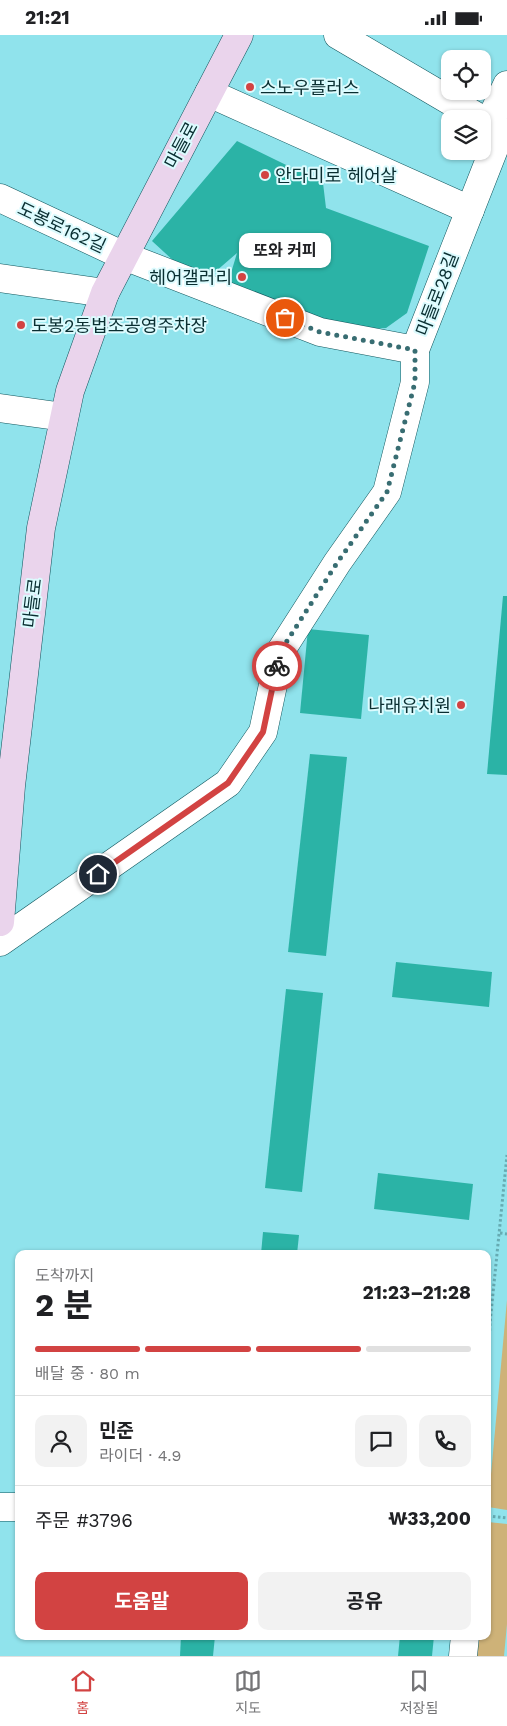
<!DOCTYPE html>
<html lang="ko">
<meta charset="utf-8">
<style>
body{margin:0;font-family:"Work Sans","Noto Sans KR",sans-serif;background:#f2f2f2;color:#202124;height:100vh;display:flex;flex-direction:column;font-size:19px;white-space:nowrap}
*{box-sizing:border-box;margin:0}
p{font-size:16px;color:#757577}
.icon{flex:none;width:28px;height:28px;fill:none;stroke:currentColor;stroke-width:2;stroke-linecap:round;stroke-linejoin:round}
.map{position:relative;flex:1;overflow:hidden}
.drawer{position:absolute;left:15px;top:1215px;width:476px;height:390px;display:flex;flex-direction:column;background:#fff;border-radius:10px;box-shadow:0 1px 4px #0004}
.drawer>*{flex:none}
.buttons{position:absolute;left:441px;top:15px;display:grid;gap:10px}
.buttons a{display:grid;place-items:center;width:50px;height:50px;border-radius:10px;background:#fff;box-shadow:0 1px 4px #0004;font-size:25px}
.pin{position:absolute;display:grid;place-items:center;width:42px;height:42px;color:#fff;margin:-21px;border:2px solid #fff;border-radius:50%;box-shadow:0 1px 5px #0007}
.courier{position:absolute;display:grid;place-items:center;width:50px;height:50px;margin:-25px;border:4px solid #d24342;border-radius:50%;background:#fff;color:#222;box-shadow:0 1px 6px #0007}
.bubble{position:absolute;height:35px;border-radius:10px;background:#fff;box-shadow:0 1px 4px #0004;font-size:16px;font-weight:700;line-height:35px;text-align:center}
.headline em{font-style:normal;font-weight:700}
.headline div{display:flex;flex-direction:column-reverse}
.headline{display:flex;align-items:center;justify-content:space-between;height:85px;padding:0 20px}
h1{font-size:32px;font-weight:700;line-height:38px}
.bar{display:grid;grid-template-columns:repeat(4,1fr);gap:8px 5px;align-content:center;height:60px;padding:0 20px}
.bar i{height:6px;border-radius:4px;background:#e0e0e0}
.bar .active{background:#d24342}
.bar p{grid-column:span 4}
.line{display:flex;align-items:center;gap:12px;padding:0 20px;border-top:1px solid #e0e0e0}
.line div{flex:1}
.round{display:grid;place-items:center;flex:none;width:52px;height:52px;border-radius:10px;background:#f2f2f2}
.button{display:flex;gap:10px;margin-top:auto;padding:10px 20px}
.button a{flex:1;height:58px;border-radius:10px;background:#d24342;color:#fff;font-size:20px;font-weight:700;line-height:58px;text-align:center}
.button a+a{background:#f2f2f2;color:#202124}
.status{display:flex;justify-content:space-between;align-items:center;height:35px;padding:0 25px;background:#fff;direction:ltr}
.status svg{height:14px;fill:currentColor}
.menu{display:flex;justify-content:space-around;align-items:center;height:70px;border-top:1px solid #e0e0e0;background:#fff;font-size:14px;color:#757577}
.menu a{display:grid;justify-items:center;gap:2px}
.menu .active{color:#d24342}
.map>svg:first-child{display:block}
.green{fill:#ceb278}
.building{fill:#2bb3a6}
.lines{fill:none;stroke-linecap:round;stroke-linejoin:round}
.street-casing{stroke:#11565d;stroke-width:29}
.secondary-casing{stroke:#11565d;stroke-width:29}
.path{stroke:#66abb2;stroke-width:3;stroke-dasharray:2.5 2.5;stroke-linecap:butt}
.street{stroke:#fff;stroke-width:28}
.secondary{stroke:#ead4ec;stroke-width:28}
.done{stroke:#386d72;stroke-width:5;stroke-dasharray:0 9}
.route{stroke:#d24342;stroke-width:6}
.poi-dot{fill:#d24342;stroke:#dcfbfe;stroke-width:2}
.labels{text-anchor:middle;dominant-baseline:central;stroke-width:4;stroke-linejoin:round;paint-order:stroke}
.poi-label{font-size:18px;fill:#092e31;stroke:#dcfbfe;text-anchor:start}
.street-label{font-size:18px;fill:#092e31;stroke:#dcfbfe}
</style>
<div class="status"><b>21:21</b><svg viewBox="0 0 49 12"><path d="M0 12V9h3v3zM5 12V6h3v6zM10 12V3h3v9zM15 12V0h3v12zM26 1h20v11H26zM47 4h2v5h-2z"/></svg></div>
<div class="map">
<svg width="507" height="1621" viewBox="0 0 507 1621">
<rect width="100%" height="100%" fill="#90e3ec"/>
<g class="green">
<polygon points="507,1265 507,1475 488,1472"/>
<polygon points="488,1487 507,1489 507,1589 504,1621 475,1621 476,1601 488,1601"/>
</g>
<g class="building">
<polygon points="237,106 323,148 326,173 429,211 407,278 386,293 320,297 228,248 237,218 200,250 152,206"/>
<polygon points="503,561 507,561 507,740 487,739"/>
<polygon points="308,594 369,600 361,684 300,678"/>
<polygon points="310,719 347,722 326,921 288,917"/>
<polygon points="396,927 492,937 489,972 392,962"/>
<polygon points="286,954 323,958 302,1157 265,1153"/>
<polygon points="378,1138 473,1149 469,1185 374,1174"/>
<polygon points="263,1197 299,1200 297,1219 261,1219"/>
<polygon points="181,1601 215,1601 213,1621 180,1621"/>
<polygon points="400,1601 434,1601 432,1621 398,1621"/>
</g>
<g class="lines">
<g class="street-casing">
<g id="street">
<polyline points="338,0 481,84"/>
<polyline points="209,58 470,175"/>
<polyline points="489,88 507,50"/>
<polyline points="0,163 124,221 320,297 415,315"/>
<polyline points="0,243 105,258"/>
<polyline points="0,373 64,382"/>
<polyline points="0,907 228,748 263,697 280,617 337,528 387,457 415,347 415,315 501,96 482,85"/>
<polyline points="0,1472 19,1472"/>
<polyline points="463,1621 465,1601"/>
</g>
</g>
<g class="secondary-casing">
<polyline id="secondary" points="0,887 11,751 41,493 70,356 105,258 239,0"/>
</g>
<g class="path">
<polyline points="500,1198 507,1199"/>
<polyline points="488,1336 490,1288 507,1120"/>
<polyline points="488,1481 507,1483"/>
</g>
<use href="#street" class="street"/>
<use href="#secondary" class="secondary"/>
</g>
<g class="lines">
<polyline class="done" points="277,631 280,617 337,528 387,457 415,347 415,315 320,297 285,283"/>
<polyline class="route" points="98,839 228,748 263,697 277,631"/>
</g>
<g class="poi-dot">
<circle cx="250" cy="52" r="5"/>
<circle cx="265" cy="140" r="5"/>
<circle cx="242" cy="242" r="5"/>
<circle cx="21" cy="290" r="5"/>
<circle cx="461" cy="670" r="5"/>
</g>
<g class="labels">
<g class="poi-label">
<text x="260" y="52">스노우플러스</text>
<text x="275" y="140">안다미로 헤어살</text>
<text x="232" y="242" text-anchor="end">헤어갤러리</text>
<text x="31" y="290">도봉2동법조공영주차장</text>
<text x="451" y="670" text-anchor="end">나래유치원</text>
</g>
<g class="street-label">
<text transform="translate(181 110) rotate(-62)">마들로</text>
<text transform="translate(62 192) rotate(25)">도봉로162길</text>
<text transform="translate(437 259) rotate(-69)">마들로28길</text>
<text transform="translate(32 568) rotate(-83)">마들로</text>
</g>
</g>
</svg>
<div class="buttons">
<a><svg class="icon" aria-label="locate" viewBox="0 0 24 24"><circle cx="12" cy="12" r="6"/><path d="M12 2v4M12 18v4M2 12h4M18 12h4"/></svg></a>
<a><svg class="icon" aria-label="layers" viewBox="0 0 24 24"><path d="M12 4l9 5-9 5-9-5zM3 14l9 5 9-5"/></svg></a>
</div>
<div class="pin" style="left:285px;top:283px;background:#ea580c"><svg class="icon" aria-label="bag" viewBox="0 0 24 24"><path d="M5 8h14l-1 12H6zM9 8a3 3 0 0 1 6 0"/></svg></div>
<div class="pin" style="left:98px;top:839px;background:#1f2937"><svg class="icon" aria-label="home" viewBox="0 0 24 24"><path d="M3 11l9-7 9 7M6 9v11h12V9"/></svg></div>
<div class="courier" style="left:277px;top:631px"><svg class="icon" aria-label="bike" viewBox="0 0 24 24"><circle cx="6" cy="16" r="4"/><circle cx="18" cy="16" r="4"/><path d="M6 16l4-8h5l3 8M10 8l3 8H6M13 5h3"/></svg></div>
<div class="bubble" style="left:239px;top:198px;width:92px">또와 커피</div>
<section class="drawer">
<div class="headline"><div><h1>2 분</h1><p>도착까지</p></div><em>21:23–21:28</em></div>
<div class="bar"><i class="active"></i><i class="active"></i><i class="active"></i><i></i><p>배달 중 · 80 m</p></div>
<div class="line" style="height:90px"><a class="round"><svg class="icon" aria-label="person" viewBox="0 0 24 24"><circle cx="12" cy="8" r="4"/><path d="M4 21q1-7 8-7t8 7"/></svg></a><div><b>민준</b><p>라이더 · 4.9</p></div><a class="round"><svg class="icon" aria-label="chat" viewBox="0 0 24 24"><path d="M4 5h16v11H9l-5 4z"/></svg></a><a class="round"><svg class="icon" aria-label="phone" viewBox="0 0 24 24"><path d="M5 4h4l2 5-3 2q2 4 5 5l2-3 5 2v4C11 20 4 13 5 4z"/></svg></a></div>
<div class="line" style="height:65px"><div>주문 #3796</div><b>₩33,200</b></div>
<div class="button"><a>도움말</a><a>공유</a></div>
</section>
</div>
<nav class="menu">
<a class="active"><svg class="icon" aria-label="home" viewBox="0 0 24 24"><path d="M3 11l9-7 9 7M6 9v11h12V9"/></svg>홈</a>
<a><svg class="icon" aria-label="map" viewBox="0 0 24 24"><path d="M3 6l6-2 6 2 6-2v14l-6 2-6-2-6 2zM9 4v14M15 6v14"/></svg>지도</a>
<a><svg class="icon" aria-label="saved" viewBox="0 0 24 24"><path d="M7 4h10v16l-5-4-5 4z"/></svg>저장됨</a>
</nav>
